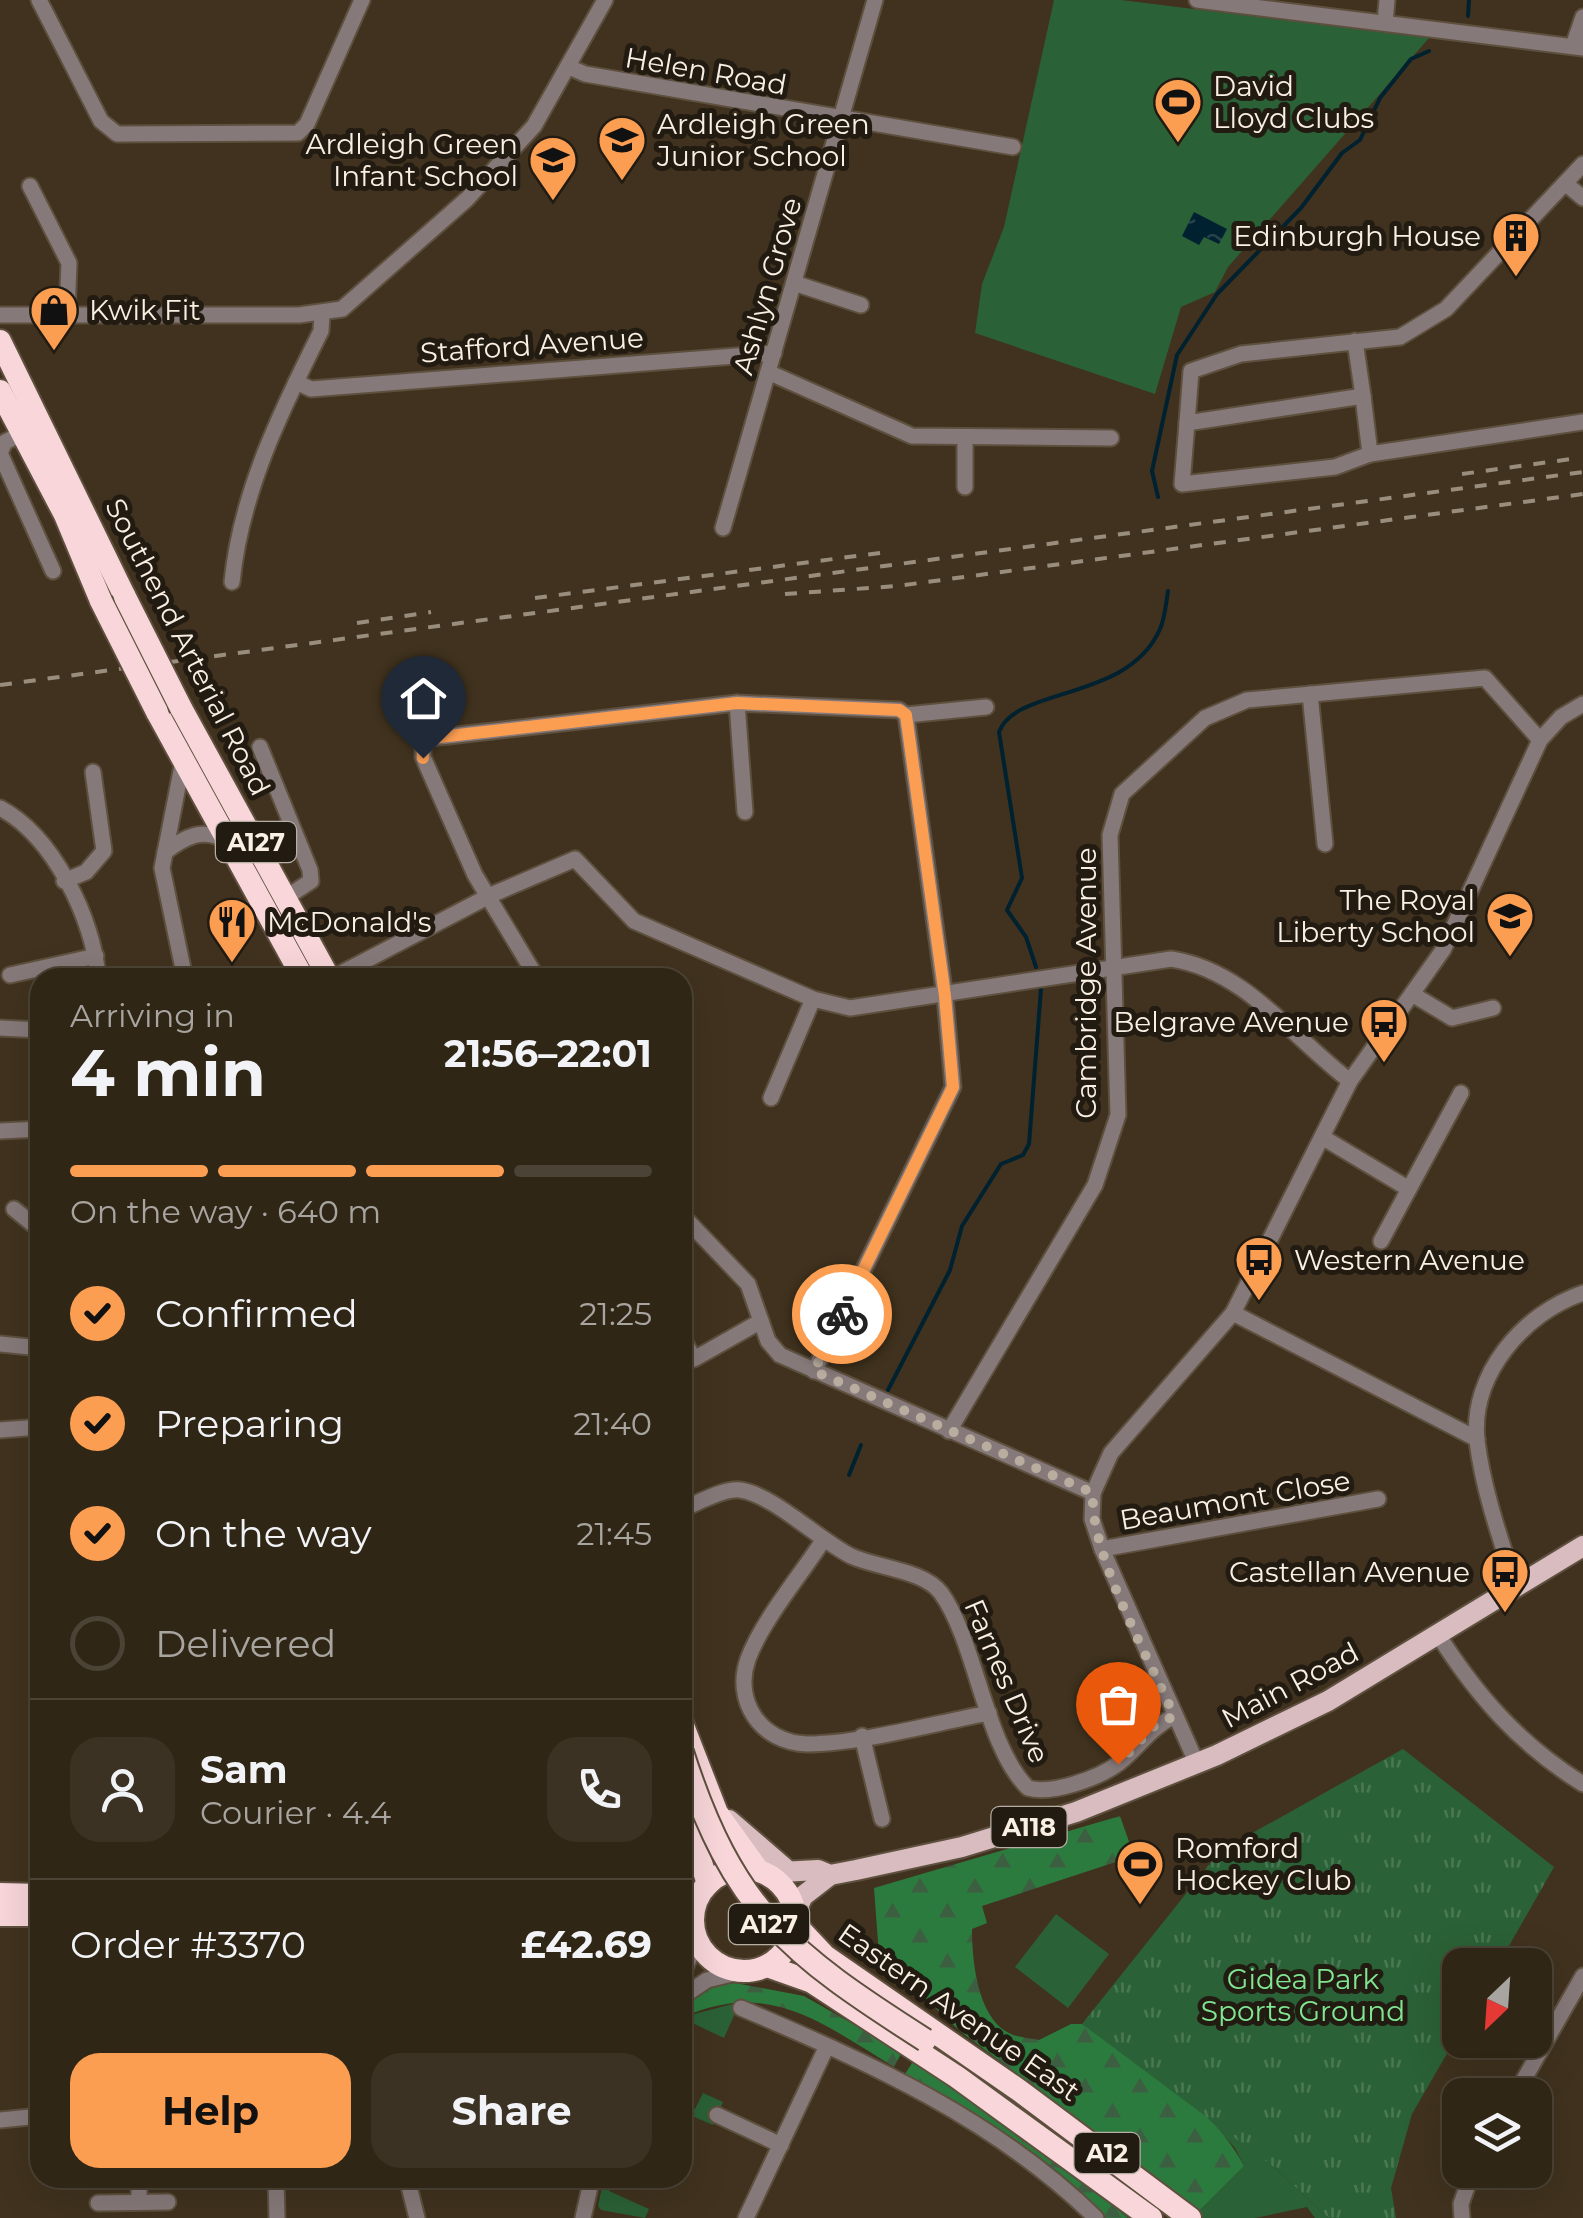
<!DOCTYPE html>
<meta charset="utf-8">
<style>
body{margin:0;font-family:Montserrat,sans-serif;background:#3c3223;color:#f1f3f6;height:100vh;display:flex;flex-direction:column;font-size:38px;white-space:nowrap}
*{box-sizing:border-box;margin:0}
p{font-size:32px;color:#a8a5a1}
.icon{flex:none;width:55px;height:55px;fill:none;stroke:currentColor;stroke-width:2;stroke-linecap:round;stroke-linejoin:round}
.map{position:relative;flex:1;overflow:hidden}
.side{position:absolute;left:30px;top:968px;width:662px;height:1220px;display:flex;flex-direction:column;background:#302616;border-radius:30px;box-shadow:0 10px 40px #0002,0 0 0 2px #4b4335}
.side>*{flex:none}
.needle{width:65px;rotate:205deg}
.buttons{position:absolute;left:1442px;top:1948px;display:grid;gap:20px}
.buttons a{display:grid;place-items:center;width:110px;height:110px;border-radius:20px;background:#302616;box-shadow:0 10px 40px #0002,0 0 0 2px #4b4335;font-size:50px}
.pin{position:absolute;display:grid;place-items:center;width:85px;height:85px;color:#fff;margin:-102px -42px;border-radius:50% 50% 50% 0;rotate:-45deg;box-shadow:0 0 10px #0007}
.pin .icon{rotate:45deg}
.courier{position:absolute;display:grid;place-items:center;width:100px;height:100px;margin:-50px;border:8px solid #fc9e52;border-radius:50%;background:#fff;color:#222;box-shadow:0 2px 12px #0007}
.headline em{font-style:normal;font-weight:700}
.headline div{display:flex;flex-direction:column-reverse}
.headline{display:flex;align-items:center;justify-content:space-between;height:170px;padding:0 40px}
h1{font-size:65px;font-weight:700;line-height:75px}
.bar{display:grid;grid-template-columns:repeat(4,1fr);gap:15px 10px;align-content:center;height:120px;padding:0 40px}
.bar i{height:12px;border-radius:8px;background:#4b4335}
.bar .on{background:#fc9e52}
.bar p{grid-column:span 4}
.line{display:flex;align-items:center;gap:25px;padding:0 40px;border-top:2px solid #4b4335}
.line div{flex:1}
.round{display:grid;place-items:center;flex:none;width:105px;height:105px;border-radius:30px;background:#3c3223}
ol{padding:0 40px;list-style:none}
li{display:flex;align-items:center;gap:30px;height:110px}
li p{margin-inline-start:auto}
li .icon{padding:10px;border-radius:50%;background:#fc9e52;color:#111;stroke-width:4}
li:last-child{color:#a8a5a1}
li i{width:55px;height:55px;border:5px solid #4b4335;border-radius:50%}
.action{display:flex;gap:20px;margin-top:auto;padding:20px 40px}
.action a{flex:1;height:115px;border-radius:30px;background:#fc9e52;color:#111;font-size:40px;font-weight:700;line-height:115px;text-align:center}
.action a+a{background:#3c3223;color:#f1f3f6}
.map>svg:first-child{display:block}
.grass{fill:#2b6136}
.forest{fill:url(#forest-firs)}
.park{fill:url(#park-tufts)}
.water{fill:url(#water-ripples)}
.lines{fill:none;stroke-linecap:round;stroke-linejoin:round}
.stream{stroke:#00212f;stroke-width:4}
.minor-casing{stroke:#5e503e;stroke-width:19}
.major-casing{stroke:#5e503e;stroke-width:24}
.highway-casing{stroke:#5e503e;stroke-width:26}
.minor{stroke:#86797a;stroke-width:15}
.major{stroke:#d8bcbf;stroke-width:20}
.highway{stroke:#f8d6da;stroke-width:22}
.rail{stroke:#998d7d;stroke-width:4;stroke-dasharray:12 12;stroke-linecap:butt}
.highway-bridge-casing{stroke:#5e503e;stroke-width:26;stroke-linecap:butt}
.highway-bridge{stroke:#f8d6da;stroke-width:22}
.done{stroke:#b8ad9e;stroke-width:10;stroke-dasharray:0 18}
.route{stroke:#fc9e52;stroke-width:12}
.labels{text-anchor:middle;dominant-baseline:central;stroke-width:10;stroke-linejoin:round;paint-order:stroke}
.shield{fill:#221b12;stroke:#b8afa4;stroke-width:2.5}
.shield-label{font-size:25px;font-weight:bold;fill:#f9efe3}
.street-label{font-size:28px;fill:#f9efe3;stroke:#221b12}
.poi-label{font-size:28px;fill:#f9efe3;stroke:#221b12;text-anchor:start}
.park-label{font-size:28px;fill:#80e692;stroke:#221b12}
</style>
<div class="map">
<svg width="1583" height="2218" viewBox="0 0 1583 2218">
<defs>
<pattern id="forest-firs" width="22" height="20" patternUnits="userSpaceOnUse" patternTransform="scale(2.5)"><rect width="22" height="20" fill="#2b7b3e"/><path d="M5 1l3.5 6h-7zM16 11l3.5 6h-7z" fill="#3d5f41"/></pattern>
<pattern id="park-tufts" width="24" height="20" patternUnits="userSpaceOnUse" patternTransform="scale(2.5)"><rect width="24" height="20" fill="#2b6136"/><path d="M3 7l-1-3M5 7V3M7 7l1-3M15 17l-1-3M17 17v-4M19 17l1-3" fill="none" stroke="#4a7853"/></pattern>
<pattern id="water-ripples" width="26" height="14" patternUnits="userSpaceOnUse" patternTransform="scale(2.5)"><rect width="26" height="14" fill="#00212f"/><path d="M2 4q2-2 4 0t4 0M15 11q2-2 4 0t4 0" fill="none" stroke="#26424d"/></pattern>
</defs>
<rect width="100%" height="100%" fill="#40321e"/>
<g class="grass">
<polygon points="1054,0 1121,0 1429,38 1228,267 1215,292 1181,307 1155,394 975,333 982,284 1004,227"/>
<polygon points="1056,1914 1109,1954 1068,2008 1015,1967"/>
<polygon points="740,2002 724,2038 688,2021 683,2030 683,2017"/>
<polygon points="703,2093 723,2102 713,2125 692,2116 683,2136 683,2103 695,2109"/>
<polygon points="1205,2114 1275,2168 1329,2218 1315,2218 1307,2207 1255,2218 1199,2218 1200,2210 1244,2166 1235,2148"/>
<polygon points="604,2178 615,2178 609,2191 649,2209 645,2218 601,2210 598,2206"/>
</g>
<g class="forest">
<path d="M1120,1816L1134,1856L982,1906L987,1923L972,1929C972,1960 977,2015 1007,2032C1015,2037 1029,2038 1039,2040L1071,2024H1082C1138,2064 1212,2103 1244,2166L1200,2210L961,2032L879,1955L874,1888Z"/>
<path d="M735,1983L804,1996L902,2052L894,2067C822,2023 769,1979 683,2017L682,2007L713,1986Z"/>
<polygon points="914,2060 1061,2163 1128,2218 1102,2218 972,2116 905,2074"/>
</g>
<polygon class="park" points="1403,1749 1554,1867 1498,1965 1460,1965 1460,2031 1412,2114 1391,2188 1396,2218 1329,2218 1275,2168 1082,2024 1220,1851"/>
<polygon class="water" points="1194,212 1227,229 1219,244 1204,237 1199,245 1182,236"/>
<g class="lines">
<g class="stream">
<polyline points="1468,16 1469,0"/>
<polyline points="1158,497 1152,471 1177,355 1217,294 1301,208 1342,153 1360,140 1380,98 1411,59 1429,51"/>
<path d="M1036,967L1026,937L1007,910L1022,878L999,732C1016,686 1128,702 1160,629C1165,618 1166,603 1168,591"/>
<polyline points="888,1390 950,1270 962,1226 1001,1164 1023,1155 1029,1144 1041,989"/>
<polyline points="849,1475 861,1445"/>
</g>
<g class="minor-casing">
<g id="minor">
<polyline points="39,0 101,121 117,134 298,133 307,124 362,0"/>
<polyline points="1197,0 1583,48"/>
<polyline points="1385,23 1387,0"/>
<polyline points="1573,46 1583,17"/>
<polyline points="569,67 585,74 1013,147"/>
<polyline points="1565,183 1583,198"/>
<polyline points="30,186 69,263 67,315"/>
<polyline points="794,283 861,305"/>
<polyline points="0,315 299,315 342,309 467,199 534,126 605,0"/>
<polyline points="1355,341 1363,396 1187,423 1191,371 1241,354 1400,337 1446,309 1583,164"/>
<polyline points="768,372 912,436 1111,438"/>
<polyline points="296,382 311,389 774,353"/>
<polyline points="1363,396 1370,454 1583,422"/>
<polyline points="1187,423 1182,484 1335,467 1370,454"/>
<polyline points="23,433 5,442 0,453 53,571"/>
<polyline points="965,487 965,438"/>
<polyline points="723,528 875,0"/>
<path d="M232,582C241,492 281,411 321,331L322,314"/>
<polyline points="1310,694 1325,844"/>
<polyline points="737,703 745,812"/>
<polyline points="906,715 986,707"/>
<polyline points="260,747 310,870 311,881 287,897"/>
<polyline points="183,761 162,868 185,978"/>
<path d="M0,808C53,836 94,919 98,978"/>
<path d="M165,852C186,836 202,828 226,840"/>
<polyline points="64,881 86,872 104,851 93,772"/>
<polyline points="10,975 96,956"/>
<path d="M332,978L491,895L575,859L634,921L813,999L850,1008L1171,959C1245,970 1292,1037 1350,1081"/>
<polyline points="537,978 475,875 423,757 423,745 431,738 737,703 899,710 906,715 945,997 953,1087 814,1371"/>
<polyline points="1412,994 1452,1018 1493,1008"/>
<polyline points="0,1028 40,1030"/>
<polyline points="771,1098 813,999"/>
<polyline points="0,1131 40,1129"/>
<polyline points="1322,1137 1409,1189 1461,1093"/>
<polyline points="14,1209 40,1230"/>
<polyline points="682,1215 748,1284 768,1341 780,1355 1093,1493"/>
<polyline points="1381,1241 1409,1189"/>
<polyline points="1233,1313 1477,1439"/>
<polyline points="682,1337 694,1359 761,1321"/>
<polyline points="0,1344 40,1348"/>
<polyline points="0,1430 40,1427"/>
<polyline points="949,1431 1095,1185 1118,1115 1110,835 1122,794 1205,718 1247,700 1485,678 1540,740"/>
<path d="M682,1509C698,1503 724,1488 740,1490C772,1494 819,1540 851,1556C877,1568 924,1570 941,1593C976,1641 985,1746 1028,1788C1052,1795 1099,1778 1119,1763C1139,1747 1150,1728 1174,1716"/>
<path d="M822,1542C800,1576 762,1621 748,1659C733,1701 761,1743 807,1744C860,1744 935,1723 989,1713"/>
<polyline points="1102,1549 1378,1499"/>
<path d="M1515,1584C1500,1538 1483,1489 1477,1441C1470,1374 1524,1313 1583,1293"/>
<path d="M1437,1633C1477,1696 1519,1744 1583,1784"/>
<polyline points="862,1736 882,1819"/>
<polyline points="1197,1764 1102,1549 1092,1519 1093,1493 1111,1453 1233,1313 1350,1081 1443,950 1540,740 1561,717 1583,704"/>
<polyline points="682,1974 697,1942"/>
<polyline points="682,1997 707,1980 740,1972"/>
<path d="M741,2008C870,2063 995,2119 1096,2218"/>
<polyline points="1515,2095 1583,1976"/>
<polyline points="717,2115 781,2145"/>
<polyline points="0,2120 40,2116"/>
<polyline points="139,2178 139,2201"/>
<polyline points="276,2178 277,2218"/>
<polyline points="407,2178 417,2218"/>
<polyline points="98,2203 168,2202"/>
<polyline points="583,2218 592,2178"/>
<polyline points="746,2218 827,2046"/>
<polyline points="1462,2218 1461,2204 1473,2170"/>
</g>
</g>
<g class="major-casing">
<g id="major">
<polyline points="729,1820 787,1870"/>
<polyline points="763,1873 818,1870 830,1875 856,1870 962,1847 1076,1812 1217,1755 1328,1701 1583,1546"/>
<polyline points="794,1915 803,1896 830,1875"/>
</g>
</g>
<g class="highway-casing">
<g id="highway">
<polyline points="0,341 125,597"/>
<polyline points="0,391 65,515 101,601"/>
<polyline points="181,708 329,978"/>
<polyline points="157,712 303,978"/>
<polyline points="682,1723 717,1813 758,1870"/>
<polyline points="682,1803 708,1884"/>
<circle cx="744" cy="1920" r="51"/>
<polyline points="0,1894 40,1895"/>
<polyline points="0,1915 40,1915"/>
<polyline points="794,1923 825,1956 1020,2091 1190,2218"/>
<polyline points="767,1966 812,1982 957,2077 1151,2218"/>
</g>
</g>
<use href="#minor" class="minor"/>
<use href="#major" class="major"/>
<use href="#highway" class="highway"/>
<g class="rail">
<polyline points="1462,474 1571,459"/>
<polyline points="785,594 897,586 1583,494"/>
<polyline points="535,598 887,552"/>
<polyline points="357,623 431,612"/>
<polyline points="0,685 1583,472"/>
</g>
<g class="highway-bridge-casing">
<g id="highway-bridge">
<polyline points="125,597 181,708"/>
<polyline points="101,601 157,712"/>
<path d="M682,1752C733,1911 789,1953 925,2040"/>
</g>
</g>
<use href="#highway-bridge" class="highway-bridge"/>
</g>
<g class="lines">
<path class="done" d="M842,1314L814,1371L1093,1493C1089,1553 1149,1658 1174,1716L1154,1726L1118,1764"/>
<polyline class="route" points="423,758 423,745 431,738 737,703 899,710 906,715 945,996 953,1087 842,1314"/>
</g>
<defs>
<g id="stadium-pin" transform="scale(2.5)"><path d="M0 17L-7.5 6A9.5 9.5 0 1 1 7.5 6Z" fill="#fc9e52" stroke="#221b12"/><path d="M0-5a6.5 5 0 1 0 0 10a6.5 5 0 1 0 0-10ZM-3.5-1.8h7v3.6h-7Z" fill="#111"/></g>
<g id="school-pin" transform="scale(2.5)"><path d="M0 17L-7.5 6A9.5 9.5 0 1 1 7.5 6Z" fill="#fc9e52" stroke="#221b12"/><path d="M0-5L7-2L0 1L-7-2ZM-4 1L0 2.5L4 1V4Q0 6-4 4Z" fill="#111"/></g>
<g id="building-pin" transform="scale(2.5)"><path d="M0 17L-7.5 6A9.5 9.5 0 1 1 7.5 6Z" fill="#fc9e52" stroke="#221b12"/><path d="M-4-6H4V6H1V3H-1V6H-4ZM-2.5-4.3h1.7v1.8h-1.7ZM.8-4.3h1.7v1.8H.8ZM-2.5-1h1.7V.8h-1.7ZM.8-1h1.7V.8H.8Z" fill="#111"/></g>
<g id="shop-pin" transform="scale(2.5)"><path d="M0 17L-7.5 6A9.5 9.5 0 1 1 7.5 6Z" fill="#fc9e52" stroke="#221b12"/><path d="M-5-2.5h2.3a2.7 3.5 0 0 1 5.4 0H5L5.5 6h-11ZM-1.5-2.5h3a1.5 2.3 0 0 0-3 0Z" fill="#111"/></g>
<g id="restaurant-pin" transform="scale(2.5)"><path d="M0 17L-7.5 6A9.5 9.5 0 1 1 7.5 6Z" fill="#fc9e52" stroke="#221b12"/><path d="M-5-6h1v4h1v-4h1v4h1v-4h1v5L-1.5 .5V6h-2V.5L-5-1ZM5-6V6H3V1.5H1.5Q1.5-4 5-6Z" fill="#111"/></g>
<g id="bus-pin" transform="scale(2.5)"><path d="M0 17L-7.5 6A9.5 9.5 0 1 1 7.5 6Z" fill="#fc9e52" stroke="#221b12"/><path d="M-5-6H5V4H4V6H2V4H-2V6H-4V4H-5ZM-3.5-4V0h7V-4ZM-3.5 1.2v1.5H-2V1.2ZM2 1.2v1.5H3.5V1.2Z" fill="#111"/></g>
</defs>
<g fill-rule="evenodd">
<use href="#stadium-pin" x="1178" y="102"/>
<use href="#school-pin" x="622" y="140"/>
<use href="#school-pin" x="553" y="160"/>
<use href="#building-pin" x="1516" y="236"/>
<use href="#shop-pin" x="54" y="310"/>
<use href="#school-pin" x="1510" y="916"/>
<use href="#restaurant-pin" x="232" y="922"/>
<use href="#bus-pin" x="1384" y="1022"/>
<use href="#bus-pin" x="1259" y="1260"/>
<use href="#bus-pin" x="1505" y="1572"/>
<use href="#stadium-pin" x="1140" y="1864"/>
</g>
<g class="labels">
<g class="shield">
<rect x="216" y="822" width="80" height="40" rx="8"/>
<rect x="991.5" y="1807" width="75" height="40" rx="8"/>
<rect x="729" y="1904" width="80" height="40" rx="8"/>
<rect x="1074.5" y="2133" width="65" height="40" rx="8"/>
</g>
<g class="shield-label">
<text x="256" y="842">A127</text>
<text x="1029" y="1827">A118</text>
<text x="769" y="1924">A127</text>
<text x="1107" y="2153">A12</text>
</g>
<g class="street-label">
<text transform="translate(706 71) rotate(10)">Helen Road</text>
<text transform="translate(767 286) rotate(-74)">Ashlyn Grove</text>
<text transform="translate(532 345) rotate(-4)">Stafford Avenue</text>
<text transform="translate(188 647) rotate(63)">Southend Arterial Road</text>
<text transform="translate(1086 983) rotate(-90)">Cambridge Avenue</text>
<text transform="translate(1235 1500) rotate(-10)">Beaumont Close</text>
<text transform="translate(1007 1681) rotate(67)">Farnes Drive</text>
<text transform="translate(1290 1685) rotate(-28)">Main Road</text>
<text transform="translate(959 2012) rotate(35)">Eastern Avenue East</text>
</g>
<g class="poi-label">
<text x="1213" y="86">David<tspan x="1213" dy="32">Lloyd Clubs</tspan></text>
<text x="657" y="124">Ardleigh Green<tspan x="657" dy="32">Junior School</tspan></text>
<text x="518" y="144" text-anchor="end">Ardleigh Green<tspan x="518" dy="32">Infant School</tspan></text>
<text x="1481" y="236" text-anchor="end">Edinburgh House</text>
<text x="89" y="310">Kwik Fit</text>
<text x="1475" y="900" text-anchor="end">The Royal<tspan x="1475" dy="32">Liberty School</tspan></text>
<text x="267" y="922">McDonald's</text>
<text x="1349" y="1022" text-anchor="end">Belgrave Avenue</text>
<text x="1294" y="1260">Western Avenue</text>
<text x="1470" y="1572" text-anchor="end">Castellan Avenue</text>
<text x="1175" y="1848">Romford<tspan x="1175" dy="32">Hockey Club</tspan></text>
</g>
<g class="park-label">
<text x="1303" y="1979">Gidea Park<tspan x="1303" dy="32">Sports Ground</tspan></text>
</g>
</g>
</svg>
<div class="buttons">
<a><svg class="needle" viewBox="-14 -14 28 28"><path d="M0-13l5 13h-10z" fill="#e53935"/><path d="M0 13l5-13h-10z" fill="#a8a5a1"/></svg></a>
<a><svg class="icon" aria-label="layers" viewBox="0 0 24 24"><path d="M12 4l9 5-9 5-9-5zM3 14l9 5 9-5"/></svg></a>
</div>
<div class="pin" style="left:1118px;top:1764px;background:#ea580c"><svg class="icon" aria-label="bag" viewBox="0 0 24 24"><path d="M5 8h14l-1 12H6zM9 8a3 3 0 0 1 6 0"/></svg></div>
<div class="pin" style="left:423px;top:758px;background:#1f2937"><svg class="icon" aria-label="home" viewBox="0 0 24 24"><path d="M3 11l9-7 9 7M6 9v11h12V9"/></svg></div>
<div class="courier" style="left:842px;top:1314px"><svg class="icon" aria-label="bike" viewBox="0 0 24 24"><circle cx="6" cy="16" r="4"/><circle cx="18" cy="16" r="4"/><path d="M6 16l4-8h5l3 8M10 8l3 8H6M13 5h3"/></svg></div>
<section class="side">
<div class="headline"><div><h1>4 min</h1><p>Arriving in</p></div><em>21:56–22:01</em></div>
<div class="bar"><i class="on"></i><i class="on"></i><i class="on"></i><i></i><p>On the way · 640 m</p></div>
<ol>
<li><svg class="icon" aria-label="check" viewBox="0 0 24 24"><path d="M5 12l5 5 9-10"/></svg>Confirmed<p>21:25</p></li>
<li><svg class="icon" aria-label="check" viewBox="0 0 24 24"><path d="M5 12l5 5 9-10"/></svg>Preparing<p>21:40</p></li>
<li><svg class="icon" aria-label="check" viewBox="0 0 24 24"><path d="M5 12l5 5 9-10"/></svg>On the way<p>21:45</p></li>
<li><i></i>Delivered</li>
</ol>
<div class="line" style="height:180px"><a class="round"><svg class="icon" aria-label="person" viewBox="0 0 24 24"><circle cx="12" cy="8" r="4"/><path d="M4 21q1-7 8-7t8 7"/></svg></a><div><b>Sam</b><p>Courier · 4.4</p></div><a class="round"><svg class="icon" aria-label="phone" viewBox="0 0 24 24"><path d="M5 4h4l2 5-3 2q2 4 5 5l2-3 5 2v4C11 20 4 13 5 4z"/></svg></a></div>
<div class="line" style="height:130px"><div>Order #3370</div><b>£42.69</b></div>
<div class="action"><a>Help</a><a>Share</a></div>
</section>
</div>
